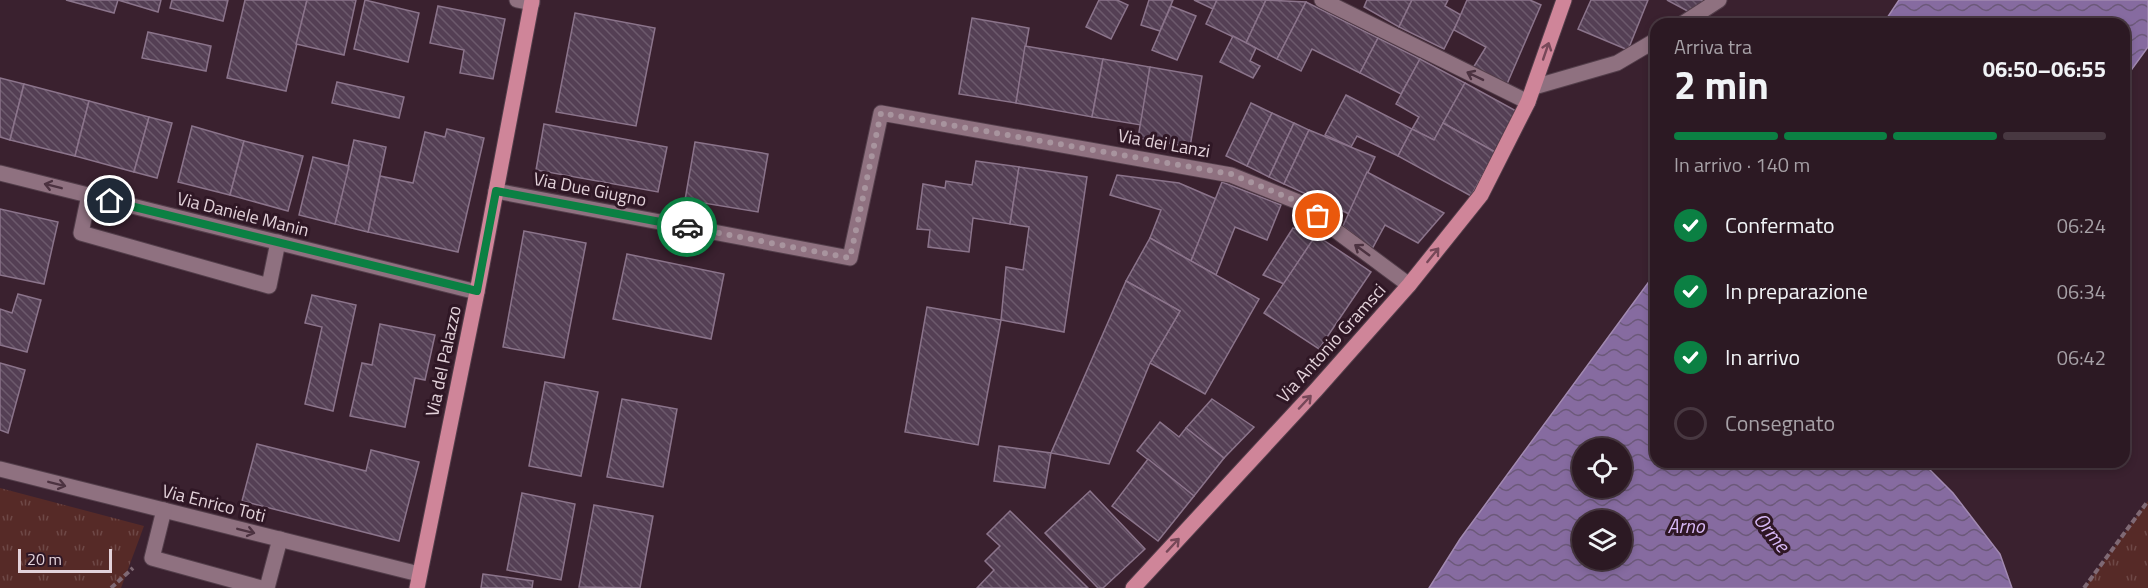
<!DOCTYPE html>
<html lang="it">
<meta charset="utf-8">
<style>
body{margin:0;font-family:"Titillium Web",sans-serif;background:#382630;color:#f1f3f6;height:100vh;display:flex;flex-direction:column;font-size:22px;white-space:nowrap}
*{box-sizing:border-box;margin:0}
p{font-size:20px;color:#a6a0a6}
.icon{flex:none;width:33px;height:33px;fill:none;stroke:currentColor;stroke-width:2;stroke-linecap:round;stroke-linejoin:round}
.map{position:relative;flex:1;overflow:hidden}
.drawer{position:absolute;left:1650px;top:18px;width:480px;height:450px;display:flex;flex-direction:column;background:#2c1923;border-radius:18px;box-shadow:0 3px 9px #0003,0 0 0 2px #483841}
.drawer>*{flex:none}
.buttons{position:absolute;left:1572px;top:438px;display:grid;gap:12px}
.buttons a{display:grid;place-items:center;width:60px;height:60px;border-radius:50%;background:#2c1923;box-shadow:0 3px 9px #0003,0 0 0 2px #483841;font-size:30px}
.scale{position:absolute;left:18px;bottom:15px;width:94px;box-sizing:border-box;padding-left:6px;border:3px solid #e3d2da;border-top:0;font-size:16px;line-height:21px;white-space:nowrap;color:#e3d2da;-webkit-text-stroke:4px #2f1725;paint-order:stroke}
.pin{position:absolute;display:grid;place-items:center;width:51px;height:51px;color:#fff;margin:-26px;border:3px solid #fff;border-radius:50%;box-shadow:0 2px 6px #0007}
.courier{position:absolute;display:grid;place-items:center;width:60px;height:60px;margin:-30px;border:4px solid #0b8043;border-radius:50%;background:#fff;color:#222;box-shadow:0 2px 8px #0007}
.headline em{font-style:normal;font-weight:700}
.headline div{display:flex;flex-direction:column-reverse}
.headline{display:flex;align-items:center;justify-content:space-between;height:102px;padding:0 24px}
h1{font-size:39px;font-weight:700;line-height:45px}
.bar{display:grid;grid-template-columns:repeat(4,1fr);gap:9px 6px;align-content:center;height:72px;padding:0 24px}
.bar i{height:8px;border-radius:4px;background:#483841}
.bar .on{background:#0b8043}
.bar p{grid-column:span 4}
ol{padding:0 24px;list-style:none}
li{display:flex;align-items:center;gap:18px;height:66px}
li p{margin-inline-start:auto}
li .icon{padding:6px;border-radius:50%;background:#0b8043;color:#fff;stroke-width:4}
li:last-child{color:#a6a0a6}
li i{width:33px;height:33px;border:3px solid #483841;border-radius:50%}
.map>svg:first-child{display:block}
.grass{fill:url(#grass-tufts)}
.water{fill:url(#water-waves);stroke:#a28ab1;stroke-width:1.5;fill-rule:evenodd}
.building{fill:url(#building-back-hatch);stroke:#8b748b;stroke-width:1.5}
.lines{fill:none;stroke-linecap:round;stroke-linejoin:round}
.minor-casing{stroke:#533e4a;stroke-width:17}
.major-casing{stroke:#533e4a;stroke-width:17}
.path{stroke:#7f6974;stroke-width:4;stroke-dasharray:6 3;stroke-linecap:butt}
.minor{stroke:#8f7180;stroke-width:15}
.major{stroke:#cf8599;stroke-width:15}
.oneway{stroke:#774859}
.oneway2{stroke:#4c3240}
.done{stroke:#a8949e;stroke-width:6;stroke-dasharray:0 10.8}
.route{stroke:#0b8043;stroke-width:8}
.labels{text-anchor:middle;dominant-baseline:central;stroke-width:6;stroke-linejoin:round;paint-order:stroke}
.street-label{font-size:18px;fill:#e3d2da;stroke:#2f1725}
.water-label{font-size:20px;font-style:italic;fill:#d6b7f5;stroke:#2f1725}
</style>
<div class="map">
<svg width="2148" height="588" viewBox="0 0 2148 588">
<defs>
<pattern id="grass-tufts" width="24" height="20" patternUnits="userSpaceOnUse" patternTransform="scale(1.5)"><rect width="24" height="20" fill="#562a27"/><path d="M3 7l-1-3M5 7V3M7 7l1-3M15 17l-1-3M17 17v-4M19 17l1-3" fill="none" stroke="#6e4846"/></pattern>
<pattern id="water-waves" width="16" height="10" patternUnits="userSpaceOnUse" patternTransform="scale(1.5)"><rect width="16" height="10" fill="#866ba0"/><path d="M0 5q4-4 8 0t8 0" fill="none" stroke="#6c597a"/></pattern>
<pattern id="building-back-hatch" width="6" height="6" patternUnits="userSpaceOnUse" patternTransform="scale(1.5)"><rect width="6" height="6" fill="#543f54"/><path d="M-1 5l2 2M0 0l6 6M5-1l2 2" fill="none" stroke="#6c5a6c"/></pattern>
</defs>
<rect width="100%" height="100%" fill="#3a212f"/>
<g class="grass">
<polygon points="0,488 144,526 121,588 0,588"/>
<polygon points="2148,501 2148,588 2084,588"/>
</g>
<g class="water">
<polygon points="1899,0 2148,0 2148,47 2124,80 2124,24 1883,24"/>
<path d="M1656,272V462H1922L1953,493L2000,554L2012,588H1429L1460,539ZM1622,448V488H1582V448ZM1622,520V560H1582V520Z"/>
</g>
<g class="building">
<polygon points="66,0 118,0 114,13"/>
<polygon points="118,0 161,0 158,12"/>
<polygon points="172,0 228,0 223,21 170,8"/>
<polygon points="245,0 307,0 286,91 227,78"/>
<polygon points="307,0 356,0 344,55 296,44"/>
<polygon points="365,0 419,13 408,62 354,49"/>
<polygon points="1099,0 1117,0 1128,5 1111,39 1086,27"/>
<polygon points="1149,0 1173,0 1160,31 1141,25"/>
<polygon points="1194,0 1217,0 1213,9"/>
<polygon points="1217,0 1266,0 1246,43 1206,24"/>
<polygon points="1266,0 1306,2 1277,59 1246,43"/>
<polygon points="1367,0 1412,0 1399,27 1364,7"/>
<polygon points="1412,0 1448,0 1445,6 1461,15 1444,49 1399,27"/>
<polygon points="1467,0 1530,0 1541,5 1507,84 1473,68 1486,47 1454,30"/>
<polygon points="1591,0 1648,0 1628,50 1578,29"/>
<polygon points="1667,0 1703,0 1695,15"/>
<polygon points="1306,2 1378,38 1360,73 1312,49 1301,71 1277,59"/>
<polygon points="438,6 505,19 493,79 460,73 464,50 430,43"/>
<polygon points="1171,6 1196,16 1177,60 1152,50"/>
<polygon points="575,13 655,28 636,126 556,112"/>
<polygon points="972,18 1029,28 1016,103 959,94"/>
<polygon points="148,32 211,46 206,71 142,58"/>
<polygon points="1233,36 1256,48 1250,61 1260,66 1253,78 1220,62"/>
<polygon points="1378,38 1420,59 1401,94 1360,73"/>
<polygon points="1025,46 1103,59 1092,117 1016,103"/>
<polygon points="1103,59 1150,67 1141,125 1092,117"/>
<polygon points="1420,59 1465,83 1434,140 1412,129 1419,117 1396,104"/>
<polygon points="1150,67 1202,76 1190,147 1138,138"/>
<polygon points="0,78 24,84 10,140 0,137"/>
<polygon points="337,82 404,97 399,118 332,103"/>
<polygon points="1465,83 1518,112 1495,152 1443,123"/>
<polygon points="24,84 89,101 75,156 10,140"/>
<polygon points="1346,95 1412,129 1398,156 1357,136 1351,147 1325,135"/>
<polygon points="89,101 149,117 134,172 75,156"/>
<polygon points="1251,103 1272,113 1247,166 1226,156"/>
<polygon points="1272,113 1294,123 1269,177 1247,166"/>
<polygon points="149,117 172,123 157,178 134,172"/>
<polygon points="1294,123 1309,130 1284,184 1269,177"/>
<polygon points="1443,123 1495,152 1471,196 1398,156 1412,129 1434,140"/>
<polygon points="544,124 667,147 658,192 536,170"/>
<polygon points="192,126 244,141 230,195 178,182"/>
<polygon points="447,129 484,138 458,252 368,232 380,176 413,183 425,132 445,137"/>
<polygon points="1309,130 1375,157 1349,214 1284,184"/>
<polygon points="354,140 386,147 368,232 335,224"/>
<polygon points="244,141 303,156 288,211 230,195"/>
<polygon points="695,142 768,154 758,212 685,200"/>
<polygon points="313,157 349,166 335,224 299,215"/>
<polygon points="976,161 1019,167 1010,224 973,218 969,252 928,247 930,230 917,229 923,184 945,188 946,181 972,185"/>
<polygon points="1019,167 1087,177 1064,332 1001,320 1006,267 1023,270 1029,227 1010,224"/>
<polygon points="1367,172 1444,213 1418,243 1385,225 1372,249 1343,226"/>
<polygon points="1117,175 1179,183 1216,199 1191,261 1150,238 1161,210 1110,195"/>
<polygon points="1222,182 1281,205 1267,240 1235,227 1216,275 1191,261"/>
<polygon points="0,209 58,222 44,284 0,275"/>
<polygon points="1293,228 1316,235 1284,284 1263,275"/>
<polygon points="524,231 586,243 564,358 503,347"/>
<polygon points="1316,235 1371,272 1319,349 1264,313"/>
<polygon points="1150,238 1259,299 1205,394 1150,363 1180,311 1126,281"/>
<polygon points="627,254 724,274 711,339 613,319"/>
<polygon points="1126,281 1180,311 1150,363 1109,464 1051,453"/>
<polygon points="18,294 41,300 27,352 0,345 0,309 12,313"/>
<polygon points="312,295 356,305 333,411 305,404 322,327 305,323"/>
<polygon points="927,307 1001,320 978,445 905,432"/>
<polygon points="380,324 435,335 425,380 415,378 405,427 350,416 362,363 372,365"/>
<polygon points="0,363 25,370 8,433 0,430"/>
<polygon points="545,382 598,392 581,476 529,466"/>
<polygon points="622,399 677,409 663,487 607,477"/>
<polygon points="1212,399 1254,427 1224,458 1186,428"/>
<polygon points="1160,422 1179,437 1186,428 1224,458 1194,496 1137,451"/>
<polygon points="257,444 366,471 371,450 419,462 399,541 242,501"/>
<polygon points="999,446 1051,453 1045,488 994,481"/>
<polygon points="1148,459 1194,496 1158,541 1112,506"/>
<polygon points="1090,491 1145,549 1103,588 1098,588 1045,533"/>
<polygon points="522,493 575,504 561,580 507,570"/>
<polygon points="594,505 653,516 640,588 579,587"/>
<polygon points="1010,511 1088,588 977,588 994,570 985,561 1000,546 987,534"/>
<polygon points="483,574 533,581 532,588 481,588"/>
</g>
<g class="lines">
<g class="minor-casing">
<g id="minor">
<polyline points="517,0 532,3"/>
<polyline points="1322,0 1528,102"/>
<polyline points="1682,24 1719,0"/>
<polyline points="1534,87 1617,63 1656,40"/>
<polyline points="0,173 477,292"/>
<polyline points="496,191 850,258 881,113 1231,175 1306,205 1331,227 1409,285"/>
<polyline points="89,195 81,233 269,286 278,242"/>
<polyline points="0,469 419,574"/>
<polyline points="164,510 152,558 261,588"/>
<polyline points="267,588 280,539"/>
</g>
</g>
<g class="major-casing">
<g id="major">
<polyline points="417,588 477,292 532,0"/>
<polyline points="1133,588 1316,390 1409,285 1481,195 1528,102 1564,0"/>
</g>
</g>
<g class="path">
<polyline points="111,588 133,568"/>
<polyline points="2084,588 2148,501"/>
</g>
<use href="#minor" class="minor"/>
<use href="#major" class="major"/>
</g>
<defs><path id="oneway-shaft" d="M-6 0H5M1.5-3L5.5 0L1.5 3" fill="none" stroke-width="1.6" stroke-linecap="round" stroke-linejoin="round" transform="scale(1.5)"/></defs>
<g class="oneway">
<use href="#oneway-shaft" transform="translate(1546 51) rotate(-71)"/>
<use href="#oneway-shaft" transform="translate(1433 255) rotate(-51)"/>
<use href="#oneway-shaft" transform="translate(1305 402) rotate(-47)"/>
<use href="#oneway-shaft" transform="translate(1173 545) rotate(-47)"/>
</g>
<g class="oneway2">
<use href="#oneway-shaft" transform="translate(1475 76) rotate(-154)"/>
<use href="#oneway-shaft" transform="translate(53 186) rotate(-166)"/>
<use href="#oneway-shaft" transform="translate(1362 250) rotate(-144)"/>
<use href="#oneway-shaft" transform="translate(57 484) rotate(14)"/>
<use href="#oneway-shaft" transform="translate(246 531) rotate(14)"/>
</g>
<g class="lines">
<polyline class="done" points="687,227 850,258 881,113 1231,174 1306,205 1318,216"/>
<polyline class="route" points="110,201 477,291 496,191 687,227"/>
</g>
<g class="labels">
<g class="street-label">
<text transform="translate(1164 143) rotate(10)">Via dei Lanzi</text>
<text transform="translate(590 189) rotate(11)">Via Due Giugno</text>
<text transform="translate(243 214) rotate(14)">Via Daniele Manin</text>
<text transform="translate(1331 343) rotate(-48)">Via Antonio Gramsci</text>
<text transform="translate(443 361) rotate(-78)">Via del Palazzo</text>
<text transform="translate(214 503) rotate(14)">Via Enrico Toti</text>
</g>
<g class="water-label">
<text x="1686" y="525">Arno</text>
<text transform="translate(1772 532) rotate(51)">Orme</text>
</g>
</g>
</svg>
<div class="buttons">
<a><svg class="icon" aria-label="locate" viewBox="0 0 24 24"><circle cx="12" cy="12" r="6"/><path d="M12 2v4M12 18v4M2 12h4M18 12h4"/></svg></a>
<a><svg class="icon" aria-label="layers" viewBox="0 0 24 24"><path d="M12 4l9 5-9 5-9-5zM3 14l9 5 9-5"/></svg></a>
</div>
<div class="scale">20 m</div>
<div class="pin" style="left:1318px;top:216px;background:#ea580c"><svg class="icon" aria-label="bag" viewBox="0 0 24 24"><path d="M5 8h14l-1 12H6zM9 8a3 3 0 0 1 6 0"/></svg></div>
<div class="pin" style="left:110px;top:201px;background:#1f2937"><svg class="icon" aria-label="home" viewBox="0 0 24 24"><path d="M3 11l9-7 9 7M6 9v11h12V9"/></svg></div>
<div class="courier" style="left:687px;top:227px"><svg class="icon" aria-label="car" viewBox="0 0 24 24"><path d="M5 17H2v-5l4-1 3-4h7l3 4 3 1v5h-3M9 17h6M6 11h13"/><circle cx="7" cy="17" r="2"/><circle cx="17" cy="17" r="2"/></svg></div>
<section class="drawer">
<div class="headline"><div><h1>2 min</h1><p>Arriva tra</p></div><em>06:50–06:55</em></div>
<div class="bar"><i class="on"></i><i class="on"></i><i class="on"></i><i></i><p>In arrivo · 140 m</p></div>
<ol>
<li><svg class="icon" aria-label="check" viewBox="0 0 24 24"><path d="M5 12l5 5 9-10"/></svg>Confermato<p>06:24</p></li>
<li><svg class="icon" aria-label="check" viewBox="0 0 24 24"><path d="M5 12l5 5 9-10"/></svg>In preparazione<p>06:34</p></li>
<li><svg class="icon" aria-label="check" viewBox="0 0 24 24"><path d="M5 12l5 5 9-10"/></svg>In arrivo<p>06:42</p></li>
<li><i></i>Consegnato</li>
</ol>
</section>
</div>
